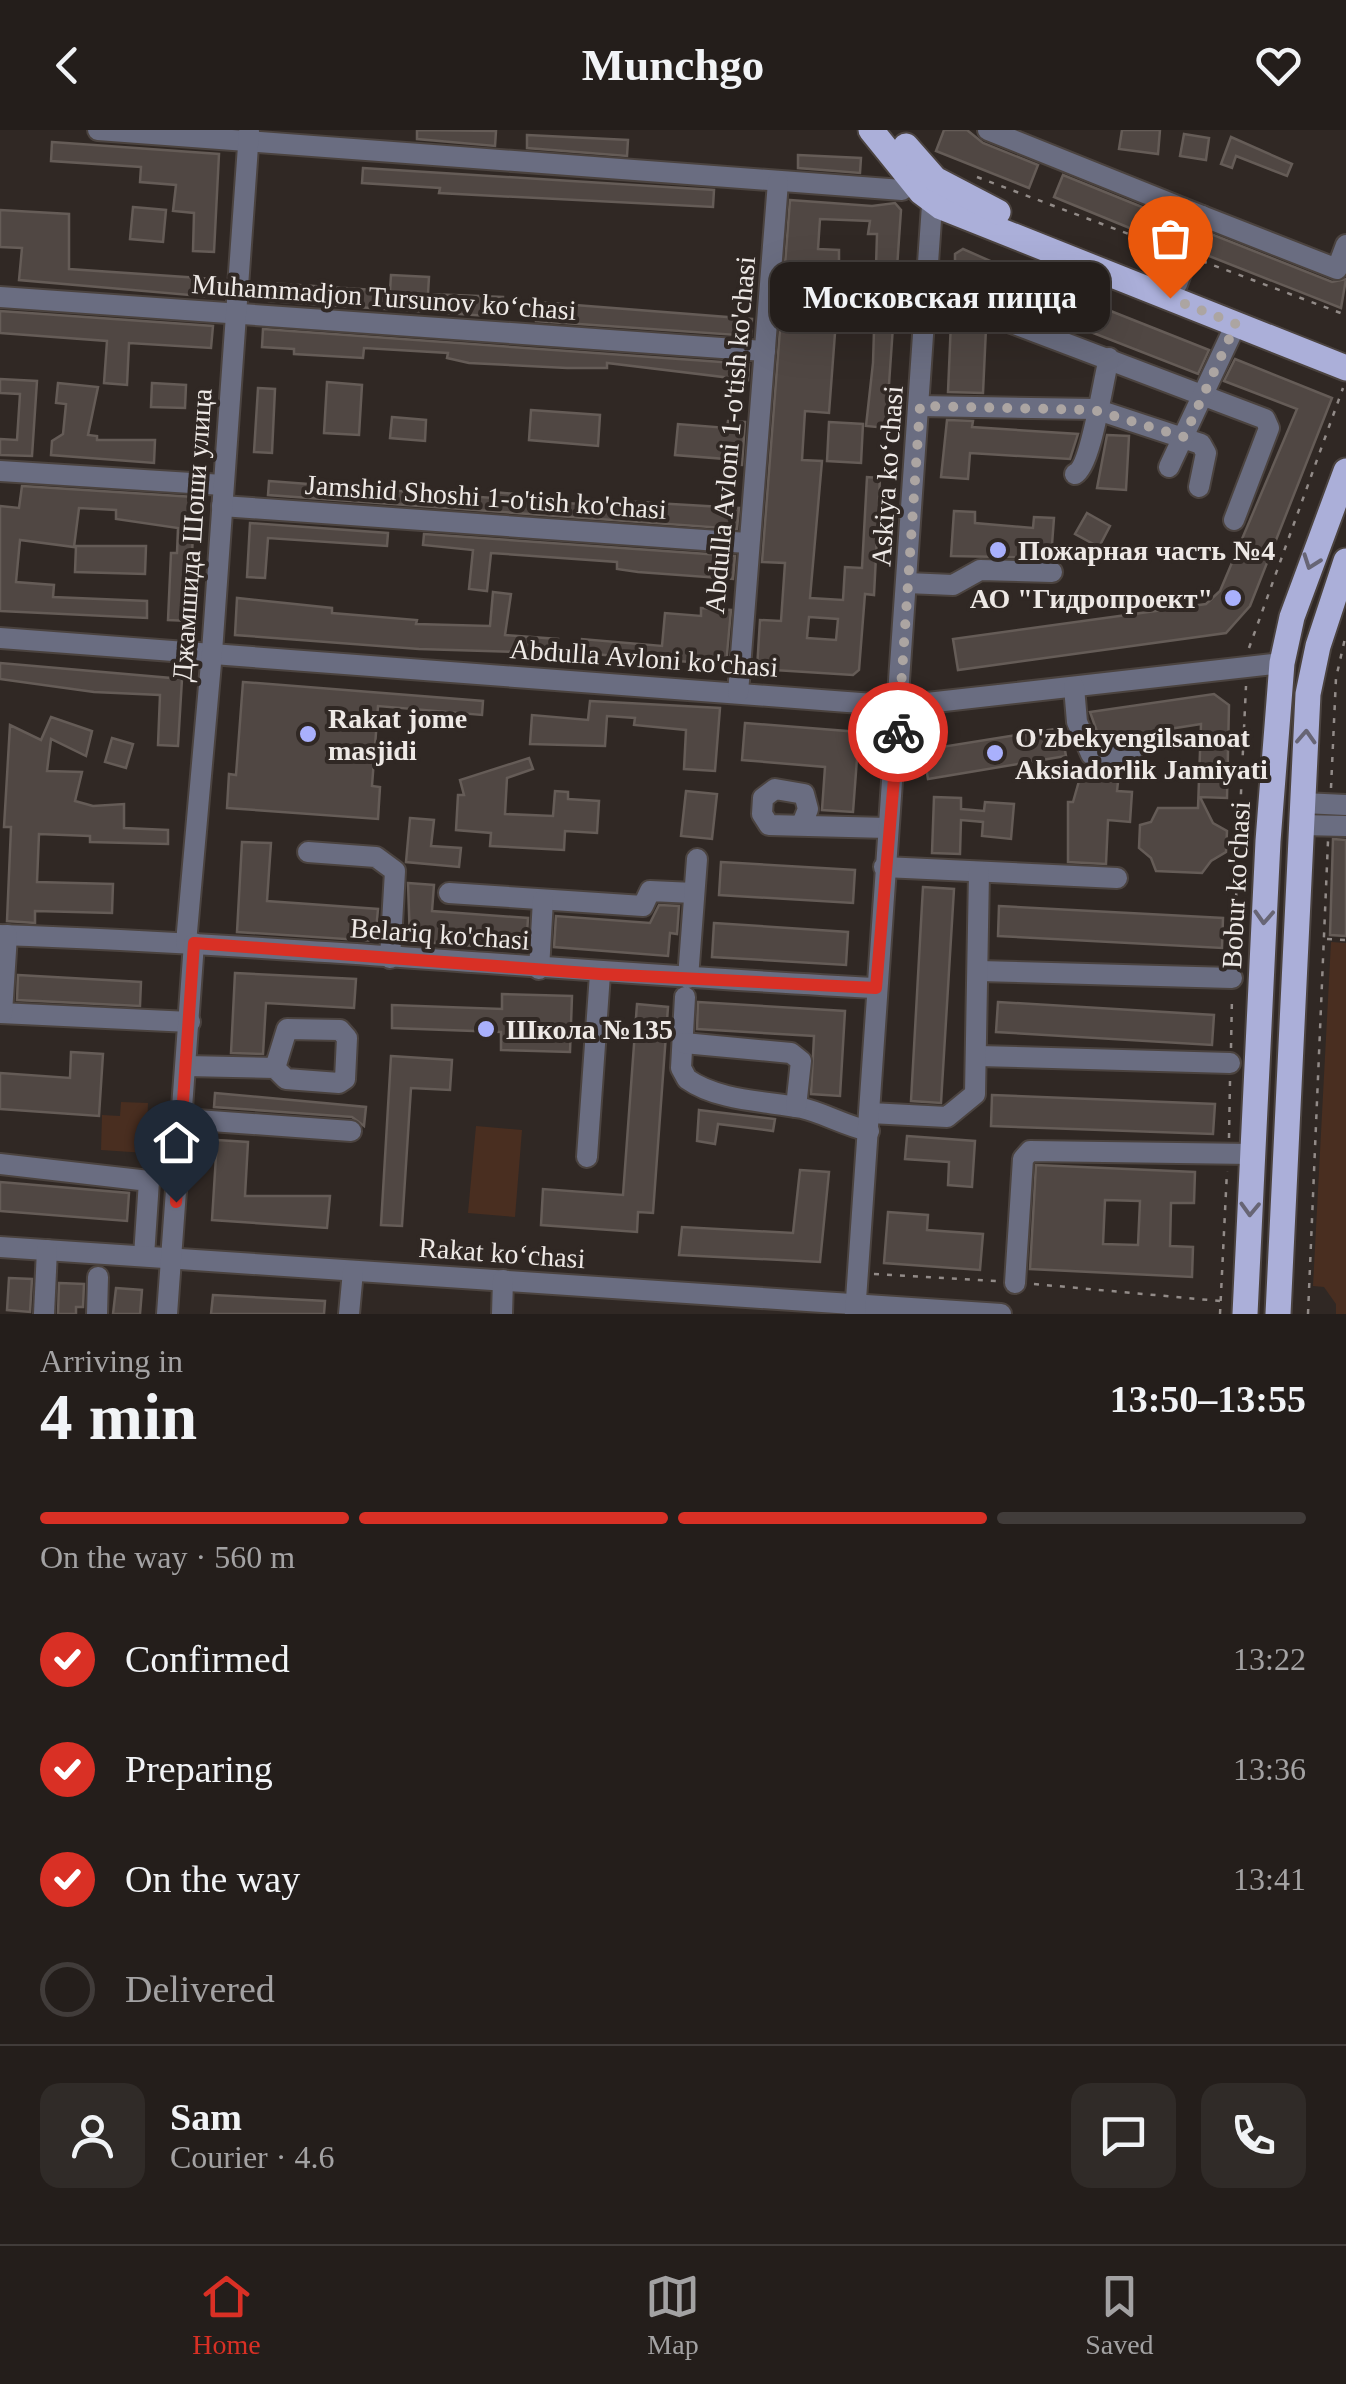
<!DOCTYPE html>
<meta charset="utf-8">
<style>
body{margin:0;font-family:Georgia,serif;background:#302b28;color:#f1f3f6;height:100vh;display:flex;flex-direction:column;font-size:38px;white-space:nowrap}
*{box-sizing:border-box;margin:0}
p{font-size:32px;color:#a3a2a3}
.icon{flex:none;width:55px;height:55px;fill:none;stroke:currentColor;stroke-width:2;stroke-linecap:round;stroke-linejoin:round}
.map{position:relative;height:1184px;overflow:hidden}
.panel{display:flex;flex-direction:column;background:#241e1b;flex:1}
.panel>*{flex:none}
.pin{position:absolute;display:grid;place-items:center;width:85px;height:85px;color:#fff;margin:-102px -42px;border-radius:50% 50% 50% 0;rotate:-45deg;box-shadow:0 0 10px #0007}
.pin .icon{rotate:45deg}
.courier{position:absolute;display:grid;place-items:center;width:100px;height:100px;margin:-50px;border:8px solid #d93025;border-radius:50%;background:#fff;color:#222;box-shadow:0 2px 12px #0007}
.bubble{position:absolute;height:70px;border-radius:20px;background:#241e1b;box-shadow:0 10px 40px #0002,0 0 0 2px #413c3a;font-size:32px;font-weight:800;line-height:70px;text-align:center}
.overview em{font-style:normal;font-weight:800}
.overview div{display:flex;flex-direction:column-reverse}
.overview{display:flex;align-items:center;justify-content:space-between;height:170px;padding:0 40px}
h1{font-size:65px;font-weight:800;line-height:75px}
.bar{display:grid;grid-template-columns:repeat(4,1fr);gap:15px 10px;align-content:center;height:120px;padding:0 40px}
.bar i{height:12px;border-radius:8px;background:#413c3a}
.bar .current{background:#d93025}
.bar p{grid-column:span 4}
.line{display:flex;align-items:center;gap:25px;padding:0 40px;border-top:2px solid #413c3a}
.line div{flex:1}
.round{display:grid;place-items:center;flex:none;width:105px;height:105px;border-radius:20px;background:#302b28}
ol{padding:0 40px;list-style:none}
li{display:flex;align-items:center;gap:30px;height:110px}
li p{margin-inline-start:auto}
li .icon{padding:10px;border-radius:50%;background:#d93025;color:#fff;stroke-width:4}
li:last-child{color:#a3a2a3}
li i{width:55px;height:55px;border:5px solid #413c3a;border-radius:50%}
header{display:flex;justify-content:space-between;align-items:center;height:130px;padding:0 40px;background:#241e1b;font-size:45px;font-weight:800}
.tabs{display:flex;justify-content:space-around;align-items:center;height:140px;border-top:2px solid #413c3a;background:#241e1b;font-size:28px;color:#a3a2a3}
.tabs a{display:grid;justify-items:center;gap:5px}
.tabs .current{color:#d93025}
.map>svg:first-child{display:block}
.green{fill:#492e20}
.building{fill:#504743;stroke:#655c57;stroke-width:2.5;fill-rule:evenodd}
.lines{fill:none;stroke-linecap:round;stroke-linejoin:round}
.minor-casing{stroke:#4b433f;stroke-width:24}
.major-casing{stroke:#4b433f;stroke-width:29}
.path{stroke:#928b88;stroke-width:2.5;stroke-dasharray:5 8;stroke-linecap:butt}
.minor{stroke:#6a6d81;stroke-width:20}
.major{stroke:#abafd9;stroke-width:25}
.oneway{stroke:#676575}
.done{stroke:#aca5a2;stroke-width:10;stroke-dasharray:0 18}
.route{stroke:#d93025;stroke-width:12}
.poi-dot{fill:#a9b0fc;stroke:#302824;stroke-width:4}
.labels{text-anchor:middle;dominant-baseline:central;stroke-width:8;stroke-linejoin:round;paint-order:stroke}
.street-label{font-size:28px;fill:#eee9e6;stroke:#302824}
.poi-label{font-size:28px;font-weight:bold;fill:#eee9e6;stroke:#302824;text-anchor:start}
</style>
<header><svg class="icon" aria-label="back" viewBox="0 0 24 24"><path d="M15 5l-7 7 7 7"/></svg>Munchgo<svg class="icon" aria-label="heart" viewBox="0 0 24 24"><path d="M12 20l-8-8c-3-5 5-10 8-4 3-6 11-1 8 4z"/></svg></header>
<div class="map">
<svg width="1346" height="1184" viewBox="0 0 1346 1184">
<rect width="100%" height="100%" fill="#302824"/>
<g class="green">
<polygon points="1331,812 1346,813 1346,1184 1336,1184 1336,1174 1324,1157 1313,1156"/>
<polygon points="121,972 148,973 146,1023 101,1020 102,985 120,986"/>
<polygon points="476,996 522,1000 515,1087 468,1083"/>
</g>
<g class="building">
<polygon points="417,0 496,1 495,16 417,9"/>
<polygon points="944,0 967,0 983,13 1038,35 1029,58 936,21"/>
<polygon points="1122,0 1160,0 1158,24 1119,19"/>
<polygon points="1184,4 1209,8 1206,30 1180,26"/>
<polygon points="527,5 628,10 627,26 527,18"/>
<polygon points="1231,7 1292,34 1287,46 1236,26 1232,38 1221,34"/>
<polygon points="52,12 219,24 214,122 193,121 194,83 173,81 176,55 140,52 141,37 51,31"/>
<polygon points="798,25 861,28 860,43 798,38"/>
<polygon points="363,38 714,60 713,77 439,63 440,58 362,53"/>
<polygon points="1063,45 1184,94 1176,117 1054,67"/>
<path d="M790,70L872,76L895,73L901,80L886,298L866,296L873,233L877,104H868L870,91L820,89L818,119L839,120V150L829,283L805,281L802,330L822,331L810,468L843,470L845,437L862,438L867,347L880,348L874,465L865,464L859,540L853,545L757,539L760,490L781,491L785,433L762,432ZM809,487L838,489L836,510L807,508Z"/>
<polygon points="133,77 166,80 163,112 130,109"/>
<polygon points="0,80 69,84 69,139 214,149 212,167 19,150 22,118 0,117"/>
<polygon points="1211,104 1332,152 1346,149 1341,178 1204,124"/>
<polygon points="963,119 1070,166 1060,191 975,157 955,156 955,124"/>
<polygon points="391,145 429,147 428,164 503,167 502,187 269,171 270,153 390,161"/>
<polygon points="537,172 752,189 751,206 536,191"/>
<polygon points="1093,174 1209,220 1198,244 1083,199"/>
<polygon points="0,181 213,196 211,218 129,213 127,255 104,253 107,211 0,203"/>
<polygon points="951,191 986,198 983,263 948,262"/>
<polygon points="263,199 749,234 748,250 607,233 607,238 567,238 469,233 447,228 448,223 364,218 363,228 294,224 294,219 262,217"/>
<polygon points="1235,229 1332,268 1250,476 1226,503 958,540 953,509 1206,474 1220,461 1297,279 1224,251"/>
<polygon points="0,249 37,251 32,326 0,325 0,309 17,310 20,264 0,263"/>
<polygon points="327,252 362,255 359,305 324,303"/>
<polygon points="58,253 98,257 88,305 97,306 97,310 155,310 154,333 51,325 52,311 63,304 66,274 56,273"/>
<polygon points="152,253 186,255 185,278 151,277"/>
<polygon points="258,258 275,259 272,323 254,322"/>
<polygon points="531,280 600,285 598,316 529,310"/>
<polygon points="392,287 426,290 425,311 390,308"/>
<polygon points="947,290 973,291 972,297 1078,304 1070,329 970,323 968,349 941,347"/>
<polygon points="728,291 745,292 742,335 724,334 725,329 675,325 678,294 727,298"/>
<polygon points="829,292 863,294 861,333 827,331"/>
<polygon points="1107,305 1129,306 1126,360 1097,358"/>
<polygon points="269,351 493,368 494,362 525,365 524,371 564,373 603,375 604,370 739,378 737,399 268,365"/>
<polygon points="22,356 194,367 190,491 168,490 171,423 177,423 178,398 116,389 116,380 79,378 74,417 20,410 16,452 54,455 53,467 147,471 147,488 0,481 0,376 19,378"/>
<polygon points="954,381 975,382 975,393 1033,398 1034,387 1054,388 1051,428 951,426"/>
<polygon points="1087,383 1110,396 1099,417 1075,404"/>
<polygon points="250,393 388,403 387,416 268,408 265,448 247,447"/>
<polygon points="424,404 735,426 733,449 638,442 617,439 617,432 491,423 487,461 469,459 473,420 423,415"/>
<polygon points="76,416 146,416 145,444 75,442"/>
<polygon points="493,462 511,464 505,505 558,509 557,523 419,519 235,505 237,468 332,478 332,483 417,490 416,494 490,496"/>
<polygon points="701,478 731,480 726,535 581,523 582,509 662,516 665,483 701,486"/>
<polygon points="0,533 182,549 178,616 158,615 160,565 94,562 0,549"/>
<polygon points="243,552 483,571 482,585 378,576 372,656 380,657 378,689 227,678 229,644 236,645"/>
<polygon points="1214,564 1229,575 1227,668 1200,667 1213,693 1227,701 1226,722 1211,731 1202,743 1156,741 1151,728 1139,718 1140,695 1151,692 1158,678 1198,678 1201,594 1100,610 1090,582"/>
<polygon points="590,571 720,578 715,641 684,639 686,600 634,595 635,588 607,586 605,616 530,614 532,585 588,590"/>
<polygon points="51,587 92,601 86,626 51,609 47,641 82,642 75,671 93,676 124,674 124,698 168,700 168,714 90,712 90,706 39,704 37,752 113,754 112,783 35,781 35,793 7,791 11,697 4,697 10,595 41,610"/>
<polygon points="745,593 859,602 853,682 822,680 825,637 742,630"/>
<polygon points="1061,598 1066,626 928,649 923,620"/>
<polygon points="112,608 133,614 126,638 105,632"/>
<polygon points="529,628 533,639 507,648 505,684 553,686 555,661 568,662 568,669 599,671 597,703 565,701 564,720 490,716 491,703 456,700 458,665 464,665 460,650"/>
<polygon points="1081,644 1104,646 1104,651 1118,652 1117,661 1132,662 1130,692 1108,690 1106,734 1068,732 1068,672 1073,672"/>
<polygon points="686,661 717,664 712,709 681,706"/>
<polygon points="934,667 961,668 961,679 984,681 985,672 1014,674 1011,709 982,706 983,692 961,690 960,724 932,723"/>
<polygon points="410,688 434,690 431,716 461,718 459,737 406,732"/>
<polygon points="1333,709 1346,710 1346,806 1330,805"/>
<polygon points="242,712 271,713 267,771 378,779 375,811 237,802"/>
<polygon points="721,732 855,740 853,773 719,765"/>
<polygon points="408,753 434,755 432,781 528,788 526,820 410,811"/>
<polygon points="923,757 954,759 941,973 911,971"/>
<polygon points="659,775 679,776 677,804 670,803 668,826 554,817 556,786 650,793"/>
<polygon points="999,776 1223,788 1222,818 998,806"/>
<polygon points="714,793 848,802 846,835 712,827"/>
<polygon points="235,843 356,849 354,878 266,873 263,924 231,923"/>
<polygon points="18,845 141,852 140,876 17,870"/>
<polygon points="502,864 572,866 570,922 501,920 501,902 392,898 392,875 502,879"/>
<polygon points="698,872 845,881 840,966 811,964 814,906 697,899"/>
<polygon points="998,872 1214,885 1212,915 996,902"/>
<polygon points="637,874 668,877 653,1083 638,1082 637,1102 541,1095 543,1059 623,1065"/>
<polygon points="71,922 103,924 99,986 0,979 0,943 70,948"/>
<polygon points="391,926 452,930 450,960 411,958 402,1096 381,1095"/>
<polygon points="215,963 366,977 364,996 352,987 214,977"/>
<polygon points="992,965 1215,974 1213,1004 991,996"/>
<polygon points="699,980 775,989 773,1001 718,994 715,1014 697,1011"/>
<polygon points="907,1006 975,1011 972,1057 948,1055 949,1032 905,1029"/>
<polygon points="217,1010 248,1012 245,1066 330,1066 327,1098 212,1090"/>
<path d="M1036,1035L1195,1042L1194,1073H1171L1170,1116L1193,1117L1192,1147L1030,1139ZM1105,1070L1140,1071L1138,1115L1103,1114Z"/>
<polygon points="800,1040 829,1042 820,1132 679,1125 682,1097 793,1103"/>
<polygon points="0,1052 129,1063 127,1091 0,1081"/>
<polygon points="888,1082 928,1085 927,1100 983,1104 980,1140 884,1133"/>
<polygon points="9,1148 32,1149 30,1182 7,1180"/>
<polygon points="59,1153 84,1154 83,1177 76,1177 76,1184 58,1184"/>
<polygon points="116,1158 142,1160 140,1184 113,1184"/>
<polygon points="213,1165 325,1171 324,1184 211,1184"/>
</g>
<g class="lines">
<g class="minor-casing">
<g id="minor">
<polyline points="98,0 902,60 922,43"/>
<polyline points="988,0 1202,86"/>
<polyline points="1177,154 1202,86 1337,139 1346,115"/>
<polyline points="0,167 765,221"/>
<polyline points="975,179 1265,289 1269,298 1234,390"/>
<polyline points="919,276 1095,279 1201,314 1206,323 1199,357"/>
<polyline points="1169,337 1236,194"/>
<polyline points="0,341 223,355"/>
<path d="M1075,344C1091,336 1103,251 1109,228"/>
<polyline points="222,376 747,413"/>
<polyline points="907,453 953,455 980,440 1052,442"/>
<polyline points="0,508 900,576 1282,533"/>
<polyline points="1074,557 1077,592 1091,624 1131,624"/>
<polyline points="738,563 778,52"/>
<polyline points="1303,673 1346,675"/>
<polyline points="802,694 808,679 804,664 775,659 763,668 762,684 769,695 888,698"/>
<polyline points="1301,695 1346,696"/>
<polyline points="308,722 376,727 395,741 390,828"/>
<polyline points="884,737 1117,748"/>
<polyline points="449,763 643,776 650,761 694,763"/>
<path d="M0,805C292,815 584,843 876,858"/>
<polyline points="186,813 212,522 249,2"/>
<polyline points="539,839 543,770"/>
<polyline points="979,841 1232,848"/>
<polyline points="688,848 697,729"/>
<path d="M685,867L681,938L687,949C718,971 765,971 802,978C824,983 843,995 869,1001"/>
<polyline points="0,883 190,892"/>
<polyline points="2,883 7,805"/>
<polyline points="684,913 791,923 801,931 796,977"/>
<polyline points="978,926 1230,933"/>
<polyline points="186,936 275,938 286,949 339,953 345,949 347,908 340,900 287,899 275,938"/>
<polyline points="870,983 947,987 975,964 979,742"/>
<polyline points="183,989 351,1001"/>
<polyline points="587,1027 600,844"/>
<polyline points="0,1034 149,1051 144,1126"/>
<polyline points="0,1117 1001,1184"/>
<polyline points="1015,1153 1023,1029 1030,1021 1252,1024"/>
<polyline points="44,1184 47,1120"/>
<polyline points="97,1184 98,1147"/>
<polyline points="167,1184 194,813"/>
<polyline points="349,1184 353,1141"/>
<polyline points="502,1184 503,1150"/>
<polyline points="855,1184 933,61"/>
</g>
</g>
<g class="major-casing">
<g id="major">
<polyline points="871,0 921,62 941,77 1346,238"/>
<polyline points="906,16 935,49 998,82"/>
<polyline points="1245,1184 1268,711 1282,533 1292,487 1346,341"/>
<polyline points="1278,1184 1308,564 1318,516 1346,431"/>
</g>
</g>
<g class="path">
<polyline points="977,47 1171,120"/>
<polyline points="1202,131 1346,185"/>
<polyline points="1249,518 1343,258"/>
<polyline points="1331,658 1336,548 1346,504"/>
<polyline points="1327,809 1346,810"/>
<polyline points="1233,833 1246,556"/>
<polyline points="1231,918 1232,866"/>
<polyline points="1229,1008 1230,951"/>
<polyline points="874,1144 996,1151"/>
<polyline points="1034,1154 1220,1171"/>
<polyline points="1220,1184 1227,1041"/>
<polyline points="1308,1184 1328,711"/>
</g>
<use href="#minor" class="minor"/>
<use href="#major" class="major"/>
</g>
<defs><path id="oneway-chevron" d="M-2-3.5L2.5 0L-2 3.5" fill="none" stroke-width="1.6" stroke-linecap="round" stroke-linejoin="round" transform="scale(2.5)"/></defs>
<g class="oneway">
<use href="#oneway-chevron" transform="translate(1311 432) rotate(110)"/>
<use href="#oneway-chevron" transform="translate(1306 607) rotate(-87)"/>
<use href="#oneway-chevron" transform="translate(1264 787) rotate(93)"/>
<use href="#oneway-chevron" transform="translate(1250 1079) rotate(92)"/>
</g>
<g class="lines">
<polyline class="done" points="898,602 920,276 1094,280 1184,307 1236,194 1170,168"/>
<polyline class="route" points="176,1072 194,813 600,844 876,858 898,602"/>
</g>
<g class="poi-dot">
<circle cx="998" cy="420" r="10"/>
<circle cx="1233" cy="468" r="10"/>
<circle cx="308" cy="604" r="10"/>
<circle cx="995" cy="623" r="10"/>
<circle cx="486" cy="899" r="10"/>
</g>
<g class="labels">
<g class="street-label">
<text transform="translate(384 167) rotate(4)">Muhammadjon Tursunov koʻchasi</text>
<text transform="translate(730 305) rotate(-85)">Abdulla Avloni 1-o'tish ko'chasi</text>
<text transform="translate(887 346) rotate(-86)">Askiya koʻchasi</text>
<text transform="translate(486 367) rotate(4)">Jamshid Shoshi 1-o'tish ko'chasi</text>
<text transform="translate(192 405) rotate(-86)">Джамшида Шоши улица</text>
<text transform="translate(644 528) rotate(4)">Abdulla Avloni ko'chasi</text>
<text transform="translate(1236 755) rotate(-87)">Bobur ko'chasi</text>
<text transform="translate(440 804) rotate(4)">Belariq ko'chasi</text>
<text transform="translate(502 1123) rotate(4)">Rakat koʻchasi</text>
</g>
<g class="poi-label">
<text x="1018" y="420">Пожарная часть №4</text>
<text x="1213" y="468" text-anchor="end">АО "Гидропроект"</text>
<text x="328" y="588">Rakat jome<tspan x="328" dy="32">masjidi</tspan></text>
<text x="1015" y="607">O'zbekyengilsanoat<tspan x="1015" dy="32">Aksiadorlik Jamiyati</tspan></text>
<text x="506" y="899">Школа №135</text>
</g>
</g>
</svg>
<div class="pin" style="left:1170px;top:168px;background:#ea580c"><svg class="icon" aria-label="bag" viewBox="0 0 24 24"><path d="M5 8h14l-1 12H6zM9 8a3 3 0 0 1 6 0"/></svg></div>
<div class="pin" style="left:176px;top:1072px;background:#1f2937"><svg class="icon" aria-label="home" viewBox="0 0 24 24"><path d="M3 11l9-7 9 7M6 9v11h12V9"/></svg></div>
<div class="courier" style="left:898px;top:602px"><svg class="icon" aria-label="bike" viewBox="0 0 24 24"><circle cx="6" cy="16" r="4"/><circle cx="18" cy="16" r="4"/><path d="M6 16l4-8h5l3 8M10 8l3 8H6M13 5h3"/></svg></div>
<div class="bubble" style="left:770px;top:132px;width:340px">Московская пицца</div>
</div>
<section class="panel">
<div class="overview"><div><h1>4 min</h1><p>Arriving in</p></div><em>13:50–13:55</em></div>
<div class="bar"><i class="current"></i><i class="current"></i><i class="current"></i><i></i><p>On the way · 560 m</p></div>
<ol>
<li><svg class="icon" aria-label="check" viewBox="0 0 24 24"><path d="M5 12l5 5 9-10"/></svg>Confirmed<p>13:22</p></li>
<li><svg class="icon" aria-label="check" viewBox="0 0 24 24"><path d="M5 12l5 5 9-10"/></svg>Preparing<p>13:36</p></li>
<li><svg class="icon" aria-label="check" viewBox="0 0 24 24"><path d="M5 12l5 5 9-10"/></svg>On the way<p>13:41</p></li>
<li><i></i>Delivered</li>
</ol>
<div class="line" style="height:180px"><a class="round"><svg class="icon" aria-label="person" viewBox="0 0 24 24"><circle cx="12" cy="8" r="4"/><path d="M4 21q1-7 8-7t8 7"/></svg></a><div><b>Sam</b><p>Courier · 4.6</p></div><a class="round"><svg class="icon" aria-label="chat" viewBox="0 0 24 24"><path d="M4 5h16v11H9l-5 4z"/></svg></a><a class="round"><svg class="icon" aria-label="phone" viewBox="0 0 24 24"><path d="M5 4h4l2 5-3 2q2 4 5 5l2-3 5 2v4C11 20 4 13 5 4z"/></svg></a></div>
</section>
<nav class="tabs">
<a class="current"><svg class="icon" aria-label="home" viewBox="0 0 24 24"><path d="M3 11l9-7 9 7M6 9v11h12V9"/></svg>Home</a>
<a><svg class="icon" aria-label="map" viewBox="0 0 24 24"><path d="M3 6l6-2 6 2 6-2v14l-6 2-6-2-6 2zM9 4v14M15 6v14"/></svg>Map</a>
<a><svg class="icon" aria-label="saved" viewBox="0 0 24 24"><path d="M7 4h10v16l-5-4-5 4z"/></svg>Saved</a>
</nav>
